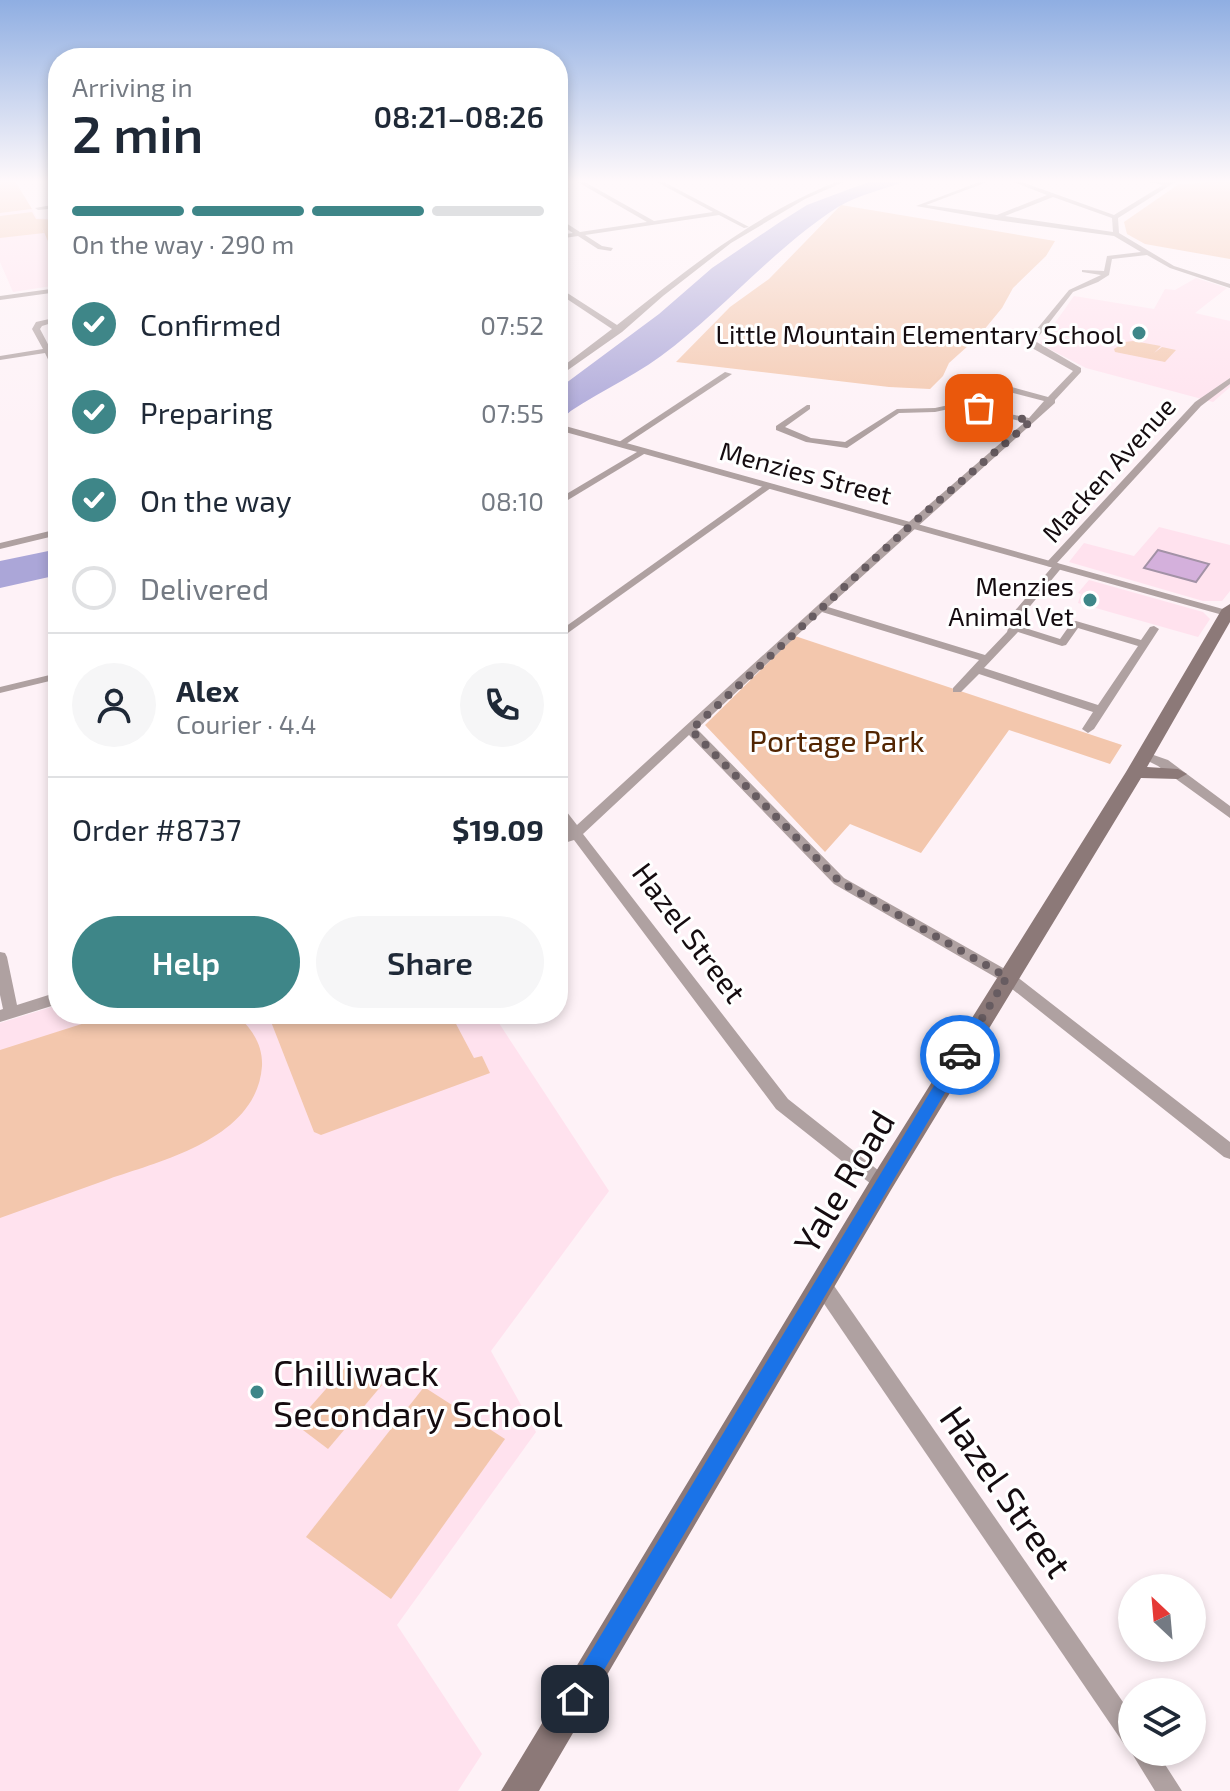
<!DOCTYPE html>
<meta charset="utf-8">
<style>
body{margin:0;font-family:"Exo 2",sans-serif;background:#f6f6f7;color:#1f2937;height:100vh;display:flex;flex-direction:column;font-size:30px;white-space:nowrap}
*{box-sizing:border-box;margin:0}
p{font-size:26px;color:#747a83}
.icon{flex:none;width:44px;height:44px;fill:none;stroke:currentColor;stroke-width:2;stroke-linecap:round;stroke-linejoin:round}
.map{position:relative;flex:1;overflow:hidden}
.panel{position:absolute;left:48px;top:48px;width:520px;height:976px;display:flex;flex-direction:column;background:#fff;border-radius:32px;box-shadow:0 4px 12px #0003}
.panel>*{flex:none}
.needle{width:52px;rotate:334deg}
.buttons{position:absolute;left:1118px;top:1574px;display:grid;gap:16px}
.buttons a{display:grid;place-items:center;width:88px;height:88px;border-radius:50%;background:#fff;box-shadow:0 4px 12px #0003;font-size:40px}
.pin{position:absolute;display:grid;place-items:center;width:68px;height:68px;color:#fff;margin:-34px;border-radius:16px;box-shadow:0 4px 12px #0006}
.courier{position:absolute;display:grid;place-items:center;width:80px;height:80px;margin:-40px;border:6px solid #1a73e8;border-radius:50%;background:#fff;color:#222;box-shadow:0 2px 10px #0007}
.head em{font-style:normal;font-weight:600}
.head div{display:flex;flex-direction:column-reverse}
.head{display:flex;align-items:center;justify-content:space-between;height:136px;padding:0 24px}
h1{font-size:52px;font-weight:600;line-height:60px}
.bar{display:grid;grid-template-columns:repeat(4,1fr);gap:12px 8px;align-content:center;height:96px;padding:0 24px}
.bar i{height:10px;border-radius:6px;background:#e0e1e3}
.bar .active{background:#3e8688}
.bar p{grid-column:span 4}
.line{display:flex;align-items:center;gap:20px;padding:0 24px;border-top:2px solid #e0e1e3}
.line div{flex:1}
.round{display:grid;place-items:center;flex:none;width:84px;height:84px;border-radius:42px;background:#f6f6f7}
ol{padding:0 24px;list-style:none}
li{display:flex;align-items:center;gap:24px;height:88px}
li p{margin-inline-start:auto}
li .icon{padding:8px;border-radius:50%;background:#3e8688;color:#fff;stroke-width:4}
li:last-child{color:#747a83}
li i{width:44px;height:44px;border:4px solid #e0e1e3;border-radius:50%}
.button{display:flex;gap:16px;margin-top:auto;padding:16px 24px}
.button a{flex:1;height:92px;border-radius:48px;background:#3e8688;color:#fff;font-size:32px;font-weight:600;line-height:92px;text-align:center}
.button a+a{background:#f6f6f7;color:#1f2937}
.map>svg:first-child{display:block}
.built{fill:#ffe2ee}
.green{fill:#f3c7ad}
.water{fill:#aba6d8}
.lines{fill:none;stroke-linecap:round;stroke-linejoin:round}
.stream{stroke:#aba6d8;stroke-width:2}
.building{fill:#d4b0dc;stroke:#a392a6;stroke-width:2}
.minor{fill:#afa1a1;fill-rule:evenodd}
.tertiary{fill:#afa1a1;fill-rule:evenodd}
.secondary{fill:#8c7978;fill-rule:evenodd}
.route{fill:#1a73e8}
.done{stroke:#675c61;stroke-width:8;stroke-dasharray:0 14.4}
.poi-dot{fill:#3e8688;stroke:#fff;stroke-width:3}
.labels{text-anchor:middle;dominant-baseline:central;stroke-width:6;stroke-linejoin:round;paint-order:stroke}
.far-poi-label{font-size:26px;fill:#150c10;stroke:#fff;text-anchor:end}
.far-street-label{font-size:26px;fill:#150c10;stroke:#fff}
.park-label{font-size:30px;fill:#522502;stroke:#fff}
.street-label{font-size:30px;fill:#150c10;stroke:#fff}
.near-street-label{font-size:36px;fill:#150c10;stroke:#fff}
.near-poi-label{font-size:36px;fill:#150c10;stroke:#fff;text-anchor:start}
</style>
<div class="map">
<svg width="1230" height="1791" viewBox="0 0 1230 1791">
<rect width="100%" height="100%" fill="#fef2f7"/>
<g class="built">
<polygon points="32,209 37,218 58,220 58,285 13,292 0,262 0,213"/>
<polygon points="1196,278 1227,288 1195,313 1230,321 1230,387 1213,402 1086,368 1040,344 1074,296 1154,309 1165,289 1175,290"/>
<polygon points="1159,527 1230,545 1230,591 1222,601 1203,601 1069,562 1084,543 1134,556"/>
<polygon points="1089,580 1203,612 1210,619 1198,637 1078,603 1081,594 1078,593"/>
<polygon points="58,1005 58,1014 493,1014 609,1191 491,1351 536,1432 397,1625 482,1754 458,1791 0,1791 0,1023"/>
</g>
<g class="green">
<polygon points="0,181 15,181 32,209 0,213"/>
<polygon points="1230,181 1230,259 1145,244 1127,234 1124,222 1179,184"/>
<polygon points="841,205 1055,241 1046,256 1013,288 1002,308 979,336 949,363 943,376 930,389 889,387 676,362 730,307 769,279"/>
<polygon points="32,212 36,219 58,220 58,253 50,246 41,225 44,233 0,238 0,216"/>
<polygon points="1133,341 1161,346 1154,353 1162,347 1176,350 1165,362 1115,352 1114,349 1125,342"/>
<polygon points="795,636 1122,745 1110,764 1009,730 921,853 850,824 825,852 705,725"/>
<path d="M113,1014H235C251,1027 263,1044 262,1066C257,1138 164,1160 109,1179C73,1192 36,1205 0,1218V1050Z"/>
<polygon points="268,1014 454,1014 455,1022 474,1058 482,1056 490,1073 321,1135 314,1132"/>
<polygon points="349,1363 382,1385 328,1449 295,1424"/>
<polygon points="424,1387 505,1439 391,1599 306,1537"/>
</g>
<g class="water">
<path d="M871,181H906C885,189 858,195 838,207C773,249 723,310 661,356C628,380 590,396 558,420V389L659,314L712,268L780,222L807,205Z"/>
<polygon points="58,549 58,575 0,588 0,561"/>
</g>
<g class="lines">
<polyline class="stream" points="558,422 573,407"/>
</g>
<polygon class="building" points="1158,550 1209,564 1196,582 1144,568"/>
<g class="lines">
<g class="minor">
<polygon points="53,181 58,181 58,186 56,185"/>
<polygon points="576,181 583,181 654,221 713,212 655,181 662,181 749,227 744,228 719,215 585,235 602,246 613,248 611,251 598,249 578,236 558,239 558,235 573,233 558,223 558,218 580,232 647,222"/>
<path d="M982,181H990L926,205L997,215L1047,195L1011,181H1019L1114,215L1163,185L1144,181H1177L1118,218L1119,233L1174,266L1230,284V288L1170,268L1147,255L1112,259L1109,275L1098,282L1073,292L1035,341L1081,368V372L1055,400V403L828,607L985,655L1007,632L1013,613L1052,567L1047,566V562L1195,402L1230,378V384L1201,406L1057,563L1063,566L1022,616L1019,626L1060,639L1072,622L1076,621L1141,640L1150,627L1154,626L1159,629L1094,729L1088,733L1082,729L1093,712L979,674L961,692H953V688L979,660L822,612L697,729L844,878L1012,973L1230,1142V1159L1224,1157L1002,981L834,884L689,735L583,834L788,1099L888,1178L891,1183L888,1188L882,1190L876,1188L776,1109L574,840L558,845V836L568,832L558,819V806L563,807L577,825L909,522L1025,422L958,407L935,412L899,413L847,448L806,442L776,430V426L807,405H810V409L785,427L811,438L845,442L897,409L935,408L958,403L1029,418L1044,401L1002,390L991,381V377H997L1008,386L1048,397L1073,371L1032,348L1027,341L1069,290L1101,275L1082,272V270L1104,271L1107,256L1141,252L1114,236L996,220L916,206ZM1053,197L1112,218L1113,232L1005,216ZM1078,628L1138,646L1098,705L984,668L1018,632L1062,646L1066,645Z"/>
<polygon points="58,204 58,208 38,210 35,208"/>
<polygon points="58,288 58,292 0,300 0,296"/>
<polygon points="58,317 58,321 42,326 40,329 50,348 58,347 58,351 52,352 58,364 58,374 54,372 45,353 0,360 0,356 43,349 32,329 36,322"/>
<polygon points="725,372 732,374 623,446 616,444"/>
<polygon points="642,449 649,451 558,506 558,499"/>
<polygon points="767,483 775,485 558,640 558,632"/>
<polygon points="58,673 58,679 0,693 0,687"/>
<polygon points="0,952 5,953 7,957 17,1005 58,992 58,1004 0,1022 0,1010 3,1009 0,995"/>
<polygon points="823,1278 830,1280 1132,1715 1132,1748 1124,1744 816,1292 814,1286 816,1280"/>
<polygon points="1132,1750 1132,1752 1157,1752 1182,1791 1155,1791 1131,1752"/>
</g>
<g class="tertiary">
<path d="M838,181H846L805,199L731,243L663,296L622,332L558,377V370L612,329L558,293V287L617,325C689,268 752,216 838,181Z"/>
<polygon points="558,424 1230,611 1230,617 558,430"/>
<polygon points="58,529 58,535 0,549 0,543"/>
<polygon points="1145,752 1168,760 1230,806 1230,818 1158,766 1138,756"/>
</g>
<polygon class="secondary" points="1230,604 1230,622 1147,767 1178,769 1187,774 1178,779 1141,778 891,1190 539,1791 501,1791 873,1176 1126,772 1222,609"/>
</g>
<linearGradient id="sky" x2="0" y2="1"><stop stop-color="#8faee2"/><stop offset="0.42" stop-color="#fff9fb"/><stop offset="1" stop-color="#fff9fb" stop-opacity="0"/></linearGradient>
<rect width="1230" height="432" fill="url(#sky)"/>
<polygon class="route" points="960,1050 968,1055 965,1059 582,1707 575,1710 567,1707 564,1699 567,1691 955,1051"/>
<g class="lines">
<polyline class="done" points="960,1055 1007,977 839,881 691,730 912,524 1031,421 979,408"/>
</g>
<g class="poi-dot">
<circle cx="1139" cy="333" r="8"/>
<circle cx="1090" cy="600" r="8"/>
<circle cx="257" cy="1392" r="8"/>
</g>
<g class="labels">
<g class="far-poi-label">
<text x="1123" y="333">Little Mountain Elementary School</text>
<text x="1074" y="585">Menzies<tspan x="1074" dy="30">Animal Vet</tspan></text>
</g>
<g class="far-street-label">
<text transform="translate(1108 469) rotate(-48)">Macken Avenue</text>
<text transform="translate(806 472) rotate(15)">Menzies Street</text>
</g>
<g class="park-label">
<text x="837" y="740">Portage Park</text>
</g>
<g class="street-label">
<text transform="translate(690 932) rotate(53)">Hazel Street</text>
</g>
<g class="near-street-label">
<text transform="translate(843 1181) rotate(-59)">Yale Road</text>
<text transform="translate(1007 1491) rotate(55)">Hazel Street</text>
</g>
<g class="near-poi-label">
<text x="273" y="1371">Chilliwack<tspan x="273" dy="41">Secondary School</tspan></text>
</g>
</g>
</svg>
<div class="buttons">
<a><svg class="needle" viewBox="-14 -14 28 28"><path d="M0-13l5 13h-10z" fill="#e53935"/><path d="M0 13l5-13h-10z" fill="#747a83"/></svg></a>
<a><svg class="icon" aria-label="layers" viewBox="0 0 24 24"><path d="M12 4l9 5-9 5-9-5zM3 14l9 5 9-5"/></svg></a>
</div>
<div class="pin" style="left:979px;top:408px;background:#ea580c"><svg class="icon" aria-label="bag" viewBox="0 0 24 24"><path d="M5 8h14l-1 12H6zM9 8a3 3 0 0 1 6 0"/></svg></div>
<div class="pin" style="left:575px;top:1699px;background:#1f2937"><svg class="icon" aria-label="home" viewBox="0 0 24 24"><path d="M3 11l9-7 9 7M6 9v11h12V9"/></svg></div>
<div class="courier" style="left:960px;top:1055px"><svg class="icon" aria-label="car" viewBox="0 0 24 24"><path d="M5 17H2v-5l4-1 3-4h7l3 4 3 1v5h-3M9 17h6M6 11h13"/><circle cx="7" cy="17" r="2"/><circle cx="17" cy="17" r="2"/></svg></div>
<section class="panel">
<div class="head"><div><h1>2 min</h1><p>Arriving in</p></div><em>08:21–08:26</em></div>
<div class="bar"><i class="active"></i><i class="active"></i><i class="active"></i><i></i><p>On the way · 290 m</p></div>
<ol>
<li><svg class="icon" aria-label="check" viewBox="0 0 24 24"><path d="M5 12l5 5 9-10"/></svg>Confirmed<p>07:52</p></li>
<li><svg class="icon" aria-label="check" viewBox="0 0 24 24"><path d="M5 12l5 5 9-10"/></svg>Preparing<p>07:55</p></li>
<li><svg class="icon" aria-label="check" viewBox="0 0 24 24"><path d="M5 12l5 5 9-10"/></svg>On the way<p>08:10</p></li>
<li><i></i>Delivered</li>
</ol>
<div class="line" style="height:144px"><a class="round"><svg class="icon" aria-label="person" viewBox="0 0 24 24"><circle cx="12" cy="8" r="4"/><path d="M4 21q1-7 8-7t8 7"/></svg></a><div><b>Alex</b><p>Courier · 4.4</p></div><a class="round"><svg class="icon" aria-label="phone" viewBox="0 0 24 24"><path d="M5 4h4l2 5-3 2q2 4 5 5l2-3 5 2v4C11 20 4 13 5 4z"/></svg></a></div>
<div class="line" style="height:104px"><div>Order #8737</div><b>$19.09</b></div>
<div class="button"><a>Help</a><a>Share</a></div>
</section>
</div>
